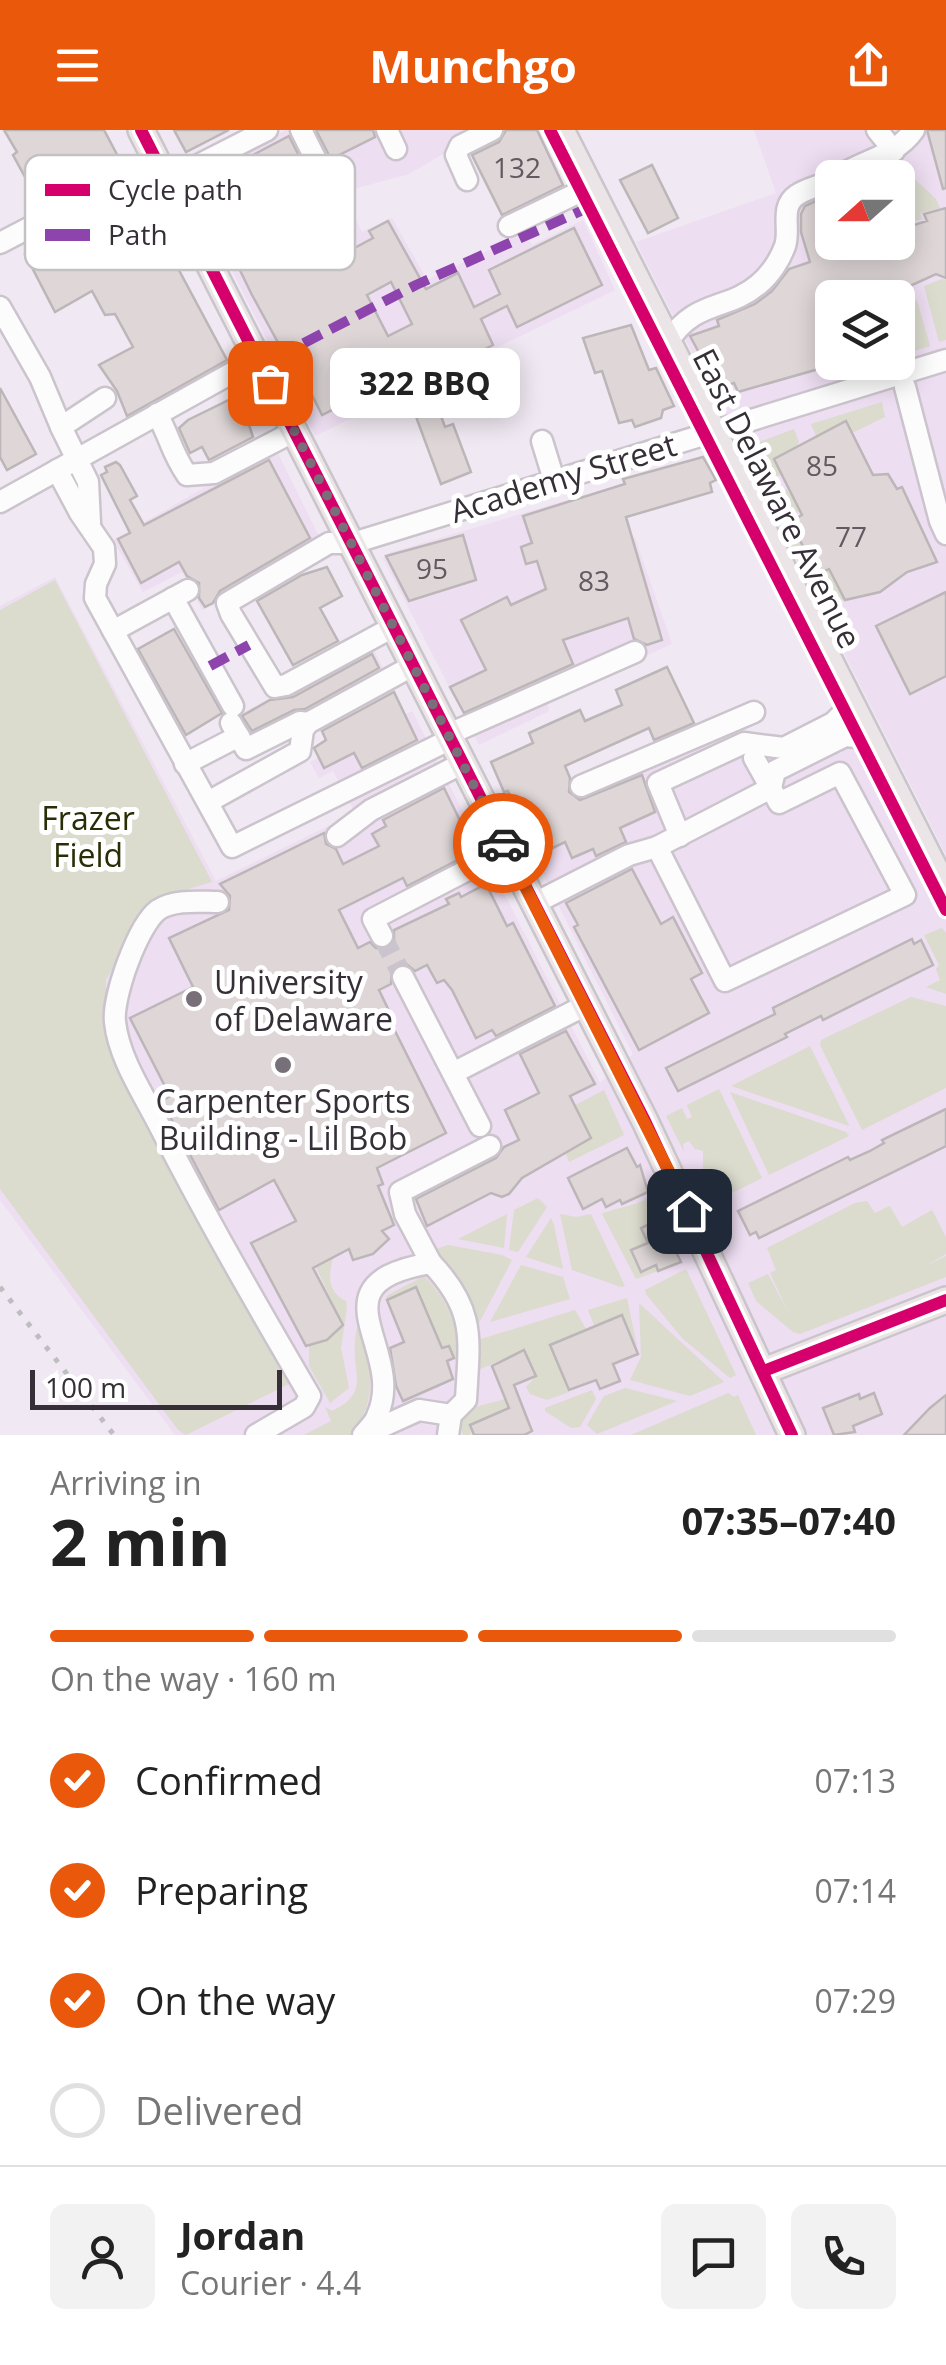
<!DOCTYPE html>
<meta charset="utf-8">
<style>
body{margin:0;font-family:"Open Sans",sans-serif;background:#f2f2f2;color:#222;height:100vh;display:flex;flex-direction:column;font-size:38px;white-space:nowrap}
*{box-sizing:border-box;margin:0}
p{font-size:32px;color:#767676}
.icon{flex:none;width:55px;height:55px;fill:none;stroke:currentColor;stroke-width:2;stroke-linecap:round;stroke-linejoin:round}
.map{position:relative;height:1305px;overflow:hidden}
.details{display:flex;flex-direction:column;background:#fff;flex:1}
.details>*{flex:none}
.needle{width:65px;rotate:249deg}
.controls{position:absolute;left:815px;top:30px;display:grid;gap:20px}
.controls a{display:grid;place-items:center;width:100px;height:100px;border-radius:15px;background:#fff;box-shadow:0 5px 25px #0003;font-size:50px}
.scale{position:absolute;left:30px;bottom:25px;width:252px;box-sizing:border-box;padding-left:10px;border:5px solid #362f37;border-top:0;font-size:28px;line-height:35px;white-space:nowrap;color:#362f37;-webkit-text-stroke:8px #fff;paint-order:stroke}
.pin{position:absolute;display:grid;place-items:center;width:85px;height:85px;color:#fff;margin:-42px;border-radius:20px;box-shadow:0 5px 15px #0006}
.courier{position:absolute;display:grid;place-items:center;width:100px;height:100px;margin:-50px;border:8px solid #ea580c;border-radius:50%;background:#fff;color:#222;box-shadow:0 2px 12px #0007}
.bubble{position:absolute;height:70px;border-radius:15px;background:#fff;box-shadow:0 5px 25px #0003;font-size:32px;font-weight:700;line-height:70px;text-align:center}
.summary em{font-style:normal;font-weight:700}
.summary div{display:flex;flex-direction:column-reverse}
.summary{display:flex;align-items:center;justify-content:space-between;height:170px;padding:0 50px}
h1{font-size:65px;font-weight:700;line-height:75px}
.bar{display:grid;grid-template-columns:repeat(4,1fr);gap:15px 10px;align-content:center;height:120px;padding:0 50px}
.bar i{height:12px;border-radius:8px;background:#e0e0e0}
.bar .active{background:#ea580c}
.bar p{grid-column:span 4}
.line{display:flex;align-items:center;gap:25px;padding:0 50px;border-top:2px solid #e0e0e0}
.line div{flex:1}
.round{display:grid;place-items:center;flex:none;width:105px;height:105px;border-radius:15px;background:#f2f2f2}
ol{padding:0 50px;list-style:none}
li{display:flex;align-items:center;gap:30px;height:110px}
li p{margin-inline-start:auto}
li .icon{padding:10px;border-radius:50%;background:#ea580c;color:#fff;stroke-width:4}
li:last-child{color:#767676}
li i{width:55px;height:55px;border:5px solid #e0e0e0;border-radius:50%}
header{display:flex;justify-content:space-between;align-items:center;height:130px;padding:0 50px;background:#ea580c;color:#fff;font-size:45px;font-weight:700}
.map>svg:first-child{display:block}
.built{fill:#eddef1;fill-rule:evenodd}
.green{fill:#dbdbce}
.building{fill:#ded6d7;stroke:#bdb6b8;stroke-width:2.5;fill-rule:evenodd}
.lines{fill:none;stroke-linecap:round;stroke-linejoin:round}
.minor-tunnel{stroke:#cbc3cd;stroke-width:20;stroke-dasharray:20 10;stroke-linecap:butt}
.minor-casing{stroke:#cbc4cc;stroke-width:25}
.major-casing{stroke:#c9c5ca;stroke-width:30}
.minor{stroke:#fdfcfd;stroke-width:20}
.major{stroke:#ece5e8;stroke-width:25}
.rail{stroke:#bfbdc0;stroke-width:5;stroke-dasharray:5 10;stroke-linecap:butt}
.quiet{stroke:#8e44ad;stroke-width:10;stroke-dasharray:20 10;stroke-linecap:butt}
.cycleway-casing{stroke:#fff;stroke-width:19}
.cycleway{stroke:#d6006c;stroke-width:12}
.done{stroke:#777078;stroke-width:10;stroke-dasharray:0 18}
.route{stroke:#ea580c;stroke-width:12}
.poi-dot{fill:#777078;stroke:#fff;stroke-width:4}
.labels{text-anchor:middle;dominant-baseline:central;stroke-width:10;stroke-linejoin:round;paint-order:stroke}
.number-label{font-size:28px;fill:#615a60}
.street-label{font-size:32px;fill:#362f37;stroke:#fff}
.park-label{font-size:32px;fill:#282f06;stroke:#fff}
.poi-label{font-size:32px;fill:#362f37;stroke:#fff;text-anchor:start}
.key{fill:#fff;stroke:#c3c1c3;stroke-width:2.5}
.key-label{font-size:28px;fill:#362f37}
</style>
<header><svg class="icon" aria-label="menu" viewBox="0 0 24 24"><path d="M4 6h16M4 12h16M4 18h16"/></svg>Munchgo<svg class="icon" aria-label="share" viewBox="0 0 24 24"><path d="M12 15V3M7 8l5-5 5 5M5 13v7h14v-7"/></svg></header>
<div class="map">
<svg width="946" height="1305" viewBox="0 0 946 1305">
<rect width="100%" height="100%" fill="#f0e8f2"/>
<g class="built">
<polygon points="286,0 484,0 409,44 342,62 362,102 392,88 427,150 524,103 532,115 583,90 615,160 315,306 187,51"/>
<path d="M754,0H946V725L636,112L776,63ZM832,48H898V112H832ZM832,168H898V232H832Z"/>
<polygon points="275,317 322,413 202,480 182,442 143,462 113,410"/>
<polygon points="588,364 603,417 635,408 672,514 547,571 549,581 479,615 383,428 389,423"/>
<polygon points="55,447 216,751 355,683 333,641 319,648 310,632 412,581 600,953 633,924 515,689 741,590 747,604 783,610 830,586 835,580 935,779 946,774 946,1305 175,1305 0,1070 0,476"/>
<polygon points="371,514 390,552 243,625 225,592"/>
</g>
<g class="green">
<polygon points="906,41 936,69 940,78 920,83 922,89 898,96 898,48 885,47"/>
<polygon points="942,149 946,150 946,210 939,212 924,156"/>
<polygon points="908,159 910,172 917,170 930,216 898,226 898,168 888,167 888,164"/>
<polygon points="882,272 885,287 852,303 845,291 816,306 811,294"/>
<polygon points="794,299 799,312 796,318 774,329 781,345 775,346 773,342 766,345 768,352 757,356 749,332 749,316"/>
<polygon points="787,359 800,381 793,384 801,400 797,403 808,418 795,424 766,368 772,364 776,370 784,366 782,361"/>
<polygon points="810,423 820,443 829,439 845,470 819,473 797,429"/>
<polygon points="55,450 212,752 165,766 143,783 106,850 106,879 293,1252 186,1305 178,1300 0,1059 0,480"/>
<polygon points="942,798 946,803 946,864 926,857 940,850 936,839 939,835 924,805"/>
<polygon points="911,867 946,876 946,958 862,1000 820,915 821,910"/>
<polygon points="810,916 849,995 849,996 731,956"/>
<polygon points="719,959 762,1048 730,1064 727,1056 722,1058 727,1070 711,1078 692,1038 697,1043 703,1040 703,1021 695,1019 689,1011 683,1014 684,1022 666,986 682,978 687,989 692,987 687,975"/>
<polygon points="604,960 624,1005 569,1032 565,1021 568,979"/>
<polygon points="730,962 846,1002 849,1006 769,1045"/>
<path d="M652,1057L676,1105L670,1107L660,1090L649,1113L630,1120L641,1142L656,1135L658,1141L636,1149L602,1084C619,1076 634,1078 650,1066L647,1058Z"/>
<polygon points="538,1068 547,1077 518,1122 509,1120 514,1080"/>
<polygon points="867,1071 875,1083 890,1076 902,1097 932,1080 946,1107 946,1124 922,1138 946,1126 946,1147 800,1204 793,1202 756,1171 748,1153 768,1144 789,1184 770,1143 776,1140 767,1118 855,1073"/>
<polygon points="507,1084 504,1118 458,1109"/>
<polygon points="560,1084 576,1087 591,1084 625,1156 621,1157 572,1140"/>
<polygon points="551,1088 554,1095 563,1139 526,1127"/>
<polygon points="448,1115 502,1125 512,1130 478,1195 451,1143 434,1120"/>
<path d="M333,1128C329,1144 326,1161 346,1171L347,1177L341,1218L349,1258L330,1273L309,1236V1216L327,1210L343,1195L316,1137Z"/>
<polygon points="521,1135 563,1147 570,1169 490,1192"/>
<polygon points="686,1139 736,1245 730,1248 682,1208 646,1164 645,1160"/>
<path d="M424,1146C446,1168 461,1197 458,1229L455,1230L449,1217L443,1219L416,1158L387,1170L386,1166Z"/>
<polygon points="627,1168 637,1217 622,1185 594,1195 588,1180"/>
<polygon points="639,1173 724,1252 690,1266 630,1250 641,1227"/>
<polygon points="575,1180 586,1199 550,1215 569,1262 547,1270 530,1264 526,1257 536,1246 524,1220 478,1240 478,1210"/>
<path d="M360,1187L363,1192C369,1235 381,1269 350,1305H304L331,1291L325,1277L332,1281C371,1263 352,1243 355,1211C355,1203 358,1195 360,1187Z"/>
<polygon points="625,1258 677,1271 597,1304 587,1295 604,1266"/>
<polygon points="592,1260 596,1269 580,1297 571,1298 545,1281 545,1278"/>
<polygon points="728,1263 734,1267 738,1265 756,1305 631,1305"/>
<polygon points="513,1267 521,1273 470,1295 471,1305 463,1305 459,1291 467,1279"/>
</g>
<g class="building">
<polygon points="4,0 104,0 122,34 41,76 13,25 17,22"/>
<polygon points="174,0 229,0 186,22"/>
<polygon points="316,0 373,0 375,7 331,29"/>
<polygon points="506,0 537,0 563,55 502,85 472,25 499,12"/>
<polygon points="927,0 946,0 946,58 943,59"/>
<path d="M289,6L306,40L275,56L279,79L268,84L280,107L323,84L345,123L373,108L369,101L388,91L426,159L458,143L474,177L500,164L489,140L574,98L602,155L517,197L507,176L481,189L493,215L435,244L429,231L322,285L287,215L281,218L252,165L198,54ZM391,152L412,194L388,206L367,165Z"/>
<polygon points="652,35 678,88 648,103 620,50"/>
<polygon points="135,58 227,230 127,286 117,261 99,235 133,217 115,184 105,185 92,161 55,182 25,124 57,107 54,101"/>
<polygon points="816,71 832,120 855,112 898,112 898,100 927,91 924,84 946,78 946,148 936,144 910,156 906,153 889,159 884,167 832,168 832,197 820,201 826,221 819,225 822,238 738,262 734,253 718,258 690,206 719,196 717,190 755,174 772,161 789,139 810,132 801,102 801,84 805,76"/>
<polygon points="631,195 649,240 656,238 674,276 663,280 661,288 635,297 632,290 619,293 602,241 595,243 583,208"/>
<polygon points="0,258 36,324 7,340 0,327"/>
<polygon points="233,268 240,282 244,280 253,307 209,330 202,317 190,323 179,298 188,290"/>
<polygon points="437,275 445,297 453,294 471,342 441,354 415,284"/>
<polygon points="846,291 873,345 888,344 897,359 902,357 937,432 907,442 880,462 845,470 829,439 820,443 807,417 804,418 796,403 801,400 795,389 802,385 774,329"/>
<polygon points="703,327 716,350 710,353 712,362 626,387 662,510 647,515 634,509 628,488 563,510 573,534 464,583 450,557 486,540 461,490 507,467 511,475 546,459 537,431 526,434 521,417 532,413 523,386 625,354 623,349"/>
<polygon points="269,330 310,408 220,461 213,473 205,477 199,468 199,453 187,446 179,432 141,453 118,409 130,403 101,345 107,342 105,337 116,332 120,335 137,366 130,370 144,395"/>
<polygon points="463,405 476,450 409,471 386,426"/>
<polygon points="327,437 342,466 320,478 338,511 293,535 257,471 302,445"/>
<polygon points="946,462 946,546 910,564 876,496"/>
<polygon points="174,499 222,583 186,605 138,519"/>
<polygon points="372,524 379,538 305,579 294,580 252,601 242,586 270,570 293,567"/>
<polygon points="667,537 694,593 654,610 649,598 565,636 570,648 569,662 580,670 642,645 655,682 620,698 626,712 596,726 593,719 572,728 565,712 540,724 522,684 518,685 508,661 504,662 491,632 533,613 529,603 580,580 585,591 622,575 616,560"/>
<polygon points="394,562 417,610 362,638 354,623 324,638 314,618 326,610 322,601"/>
<polygon points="444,658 475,721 407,756 403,748 339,780 358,818 370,812 376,818 388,818 394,812 394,800 449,774 446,769 459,763 461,767 486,754 507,796 513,793 555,876 496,906 492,900 476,908 452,860 444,850 437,853 427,835 415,841 405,833 392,839 391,854 379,860 392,887 389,889 446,1003 377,1038 383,1054 378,1056 394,1095 382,1101 389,1109 373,1124 353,1130 349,1119 313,1138 343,1195 327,1210 306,1216 251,1113 296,1091 274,1050 219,1080 162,971 170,966 130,888 193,857 169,808 229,780 230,766 220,754 324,703 326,714 336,719 343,734 379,716 372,704 386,696 383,690"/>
<polygon points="632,739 661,794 673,787 702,843 691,849 709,883 639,920 574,797 578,795 566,773"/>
<polygon points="912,809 914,814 921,810 933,835 823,890 821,886 785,904 787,907 678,961 666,938 775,884 773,878"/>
<polygon points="566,901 595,954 570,966 591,1008 522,1048 509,1064 502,1067 491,1063 427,1096 416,1069 496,1028 504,1017 519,1010 505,980 539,963 520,924"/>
<polygon points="946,979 946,1016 759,1108 756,1102 750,1105 738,1081 848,1027 850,1030 870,1021 884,1013 882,1010"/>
<polygon points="627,1018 637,1037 640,1035 648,1062 622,1074 620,1070 606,1077 602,1069 583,1079 568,1048"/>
<polygon points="660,1089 681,1132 658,1141 656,1135 641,1142 631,1120 648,1113 641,1098"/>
<polygon points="416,1157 442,1218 449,1216 454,1228 447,1231 453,1249 403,1271 396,1256 390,1218 404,1212 387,1170"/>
<polygon points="622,1185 638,1224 613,1234 620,1251 600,1259 596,1250 569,1260 550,1215"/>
<polygon points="524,1220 536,1246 514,1255 532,1301 524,1305 474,1305 470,1295 509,1278 492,1236"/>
<polygon points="874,1263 882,1284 853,1296 855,1302 834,1305 823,1278 859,1264 860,1269"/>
<polygon points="946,1265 946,1305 904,1305 930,1278"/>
</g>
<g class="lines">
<polyline class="minor-tunnel" points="382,806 403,847"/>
<g class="minor-casing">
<g id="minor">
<polyline points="387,0 396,19"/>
<polyline points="877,0 894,21"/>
<path d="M836,48C862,30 895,27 914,0"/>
<polyline points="467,50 456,25 460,16 492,0"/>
<polyline points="167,51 267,0"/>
<polyline points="289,70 326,50 301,0"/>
<polyline points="509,96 590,57"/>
<polyline points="0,113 157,31"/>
<polyline points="0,177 40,247 61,297 105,268"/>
<path d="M668,212C695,169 728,181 759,154C770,145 780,130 785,116C791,99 779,77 797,65C807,58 821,56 832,50"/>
<polyline points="905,257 940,391 946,404"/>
<path d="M157,284C170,307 171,322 187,345L214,343L295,301"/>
<polyline points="61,297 88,352 90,393"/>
<polyline points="542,311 554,350"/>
<polyline points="57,340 80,383 104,418 105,434 96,454 95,468 232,717 451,609"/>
<polyline points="0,372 257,229"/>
<polyline points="173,468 233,576"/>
<polyline points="395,496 286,555 275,557 231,484 227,473 329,413 353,413 946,230"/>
<polyline points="113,501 188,460"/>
<polyline points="231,593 246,619 300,592 308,593"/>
<polyline points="449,604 635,522"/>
<polyline points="185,634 239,606"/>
<polyline points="581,656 754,582"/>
<polyline points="771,658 775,641 845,606 869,608"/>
<polyline points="208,672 300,621 303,600 308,593 414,535"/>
<polyline points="337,706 371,680 463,633"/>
<polyline points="680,706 658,653 744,613 784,618 833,593 852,574"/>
<polyline points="657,717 725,851 905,765 840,643 779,673 754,628"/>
<path d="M218,772C200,772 174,769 158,780C138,795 112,867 115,892C119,929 144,965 160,997C207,1089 258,1177 310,1266L304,1277L256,1305"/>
<polyline points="535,773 629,725 657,717 771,658"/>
<polyline points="382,806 373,789 506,720"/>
<polyline points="403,847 480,996"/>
<polyline points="453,943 586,875"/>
<polyline points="431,1133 405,1084 400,1062 490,1016"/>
<polyline points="368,1303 419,1280 451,1285"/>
<path d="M363,1305C367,1300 375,1293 377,1286C408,1219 307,1154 431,1133C477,1181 469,1210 466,1270L451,1285L448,1305"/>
</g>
</g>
<g class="major-casing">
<g id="major">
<polyline points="141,0 645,991 792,1305"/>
<polyline points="561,0 946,761"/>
<polyline points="764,1241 946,1170"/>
</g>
</g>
<use href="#minor" class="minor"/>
<use href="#major" class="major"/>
<polyline class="rail" points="0,1157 114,1305"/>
<g class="quiet">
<polyline points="277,227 416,155 583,80"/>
<polyline points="210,536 249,515"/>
</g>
<g class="cycleway-casing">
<g id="cycleway">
<polyline points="141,0 645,991 792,1305"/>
<polyline points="550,0 946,780"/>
<polyline points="764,1241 946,1170"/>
</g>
</g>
<use href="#cycleway" class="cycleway"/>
</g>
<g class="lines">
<polyline class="done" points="270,253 503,713"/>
<polyline class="route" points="503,713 689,1081"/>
</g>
<g class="poi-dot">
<circle cx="194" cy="869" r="10"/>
<circle cx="283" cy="935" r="10"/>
</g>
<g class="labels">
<g class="number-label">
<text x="517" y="37">132</text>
<text x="822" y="335">85</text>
<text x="851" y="406">77</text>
<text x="432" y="438">95</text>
<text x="594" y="450">83</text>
</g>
<g class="street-label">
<text transform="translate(563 347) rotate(-17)">Academy Street</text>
<text transform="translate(778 368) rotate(63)">East Delaware Avenue</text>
</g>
<g class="park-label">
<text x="88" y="687">Frazer<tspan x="88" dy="37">Field</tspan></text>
</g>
<g class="poi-label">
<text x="214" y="851">University<tspan x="214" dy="37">of Delaware</tspan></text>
<text x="283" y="970" text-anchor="middle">Carpenter Sports<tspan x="283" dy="37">Building - Lil Bob</tspan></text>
</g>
</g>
<rect x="25" y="25" width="330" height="115" rx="15" class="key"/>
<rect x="45" y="54" width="45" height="12" fill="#d6006c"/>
<rect x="45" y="99" width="45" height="12" fill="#8e44ad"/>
<g class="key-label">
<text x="108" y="70">Cycle path</text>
<text x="108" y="115">Path</text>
</g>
</svg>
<div class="controls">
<a><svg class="needle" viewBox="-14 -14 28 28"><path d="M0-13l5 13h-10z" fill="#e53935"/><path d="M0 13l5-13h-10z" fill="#767676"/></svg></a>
<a><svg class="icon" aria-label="layers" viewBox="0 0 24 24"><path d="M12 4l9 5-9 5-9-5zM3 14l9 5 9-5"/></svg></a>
</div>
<div class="scale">100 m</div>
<div class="pin" style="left:270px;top:253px;background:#ea580c"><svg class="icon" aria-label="bag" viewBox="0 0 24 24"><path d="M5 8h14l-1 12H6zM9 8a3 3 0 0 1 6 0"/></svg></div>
<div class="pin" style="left:689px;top:1081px;background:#1f2937"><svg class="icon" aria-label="home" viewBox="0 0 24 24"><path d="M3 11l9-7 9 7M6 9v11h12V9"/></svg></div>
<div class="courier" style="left:503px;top:713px"><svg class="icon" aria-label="car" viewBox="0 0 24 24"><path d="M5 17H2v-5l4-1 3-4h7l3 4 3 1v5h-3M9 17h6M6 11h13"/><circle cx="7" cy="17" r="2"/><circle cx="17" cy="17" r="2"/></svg></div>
<div class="bubble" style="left:330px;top:218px;width:190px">322 BBQ</div>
</div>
<section class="details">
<div class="summary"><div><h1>2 min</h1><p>Arriving in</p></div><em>07:35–07:40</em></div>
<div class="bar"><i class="active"></i><i class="active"></i><i class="active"></i><i></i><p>On the way · 160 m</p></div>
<ol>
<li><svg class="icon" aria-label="check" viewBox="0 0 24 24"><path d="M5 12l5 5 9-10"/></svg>Confirmed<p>07:13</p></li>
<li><svg class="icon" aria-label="check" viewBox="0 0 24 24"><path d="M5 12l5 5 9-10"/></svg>Preparing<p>07:14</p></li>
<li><svg class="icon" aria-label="check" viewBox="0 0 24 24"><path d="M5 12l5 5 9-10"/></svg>On the way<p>07:29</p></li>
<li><i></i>Delivered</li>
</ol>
<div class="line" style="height:180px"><a class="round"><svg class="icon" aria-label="person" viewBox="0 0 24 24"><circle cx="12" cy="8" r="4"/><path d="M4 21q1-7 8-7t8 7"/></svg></a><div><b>Jordan</b><p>Courier · 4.4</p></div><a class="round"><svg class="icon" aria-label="chat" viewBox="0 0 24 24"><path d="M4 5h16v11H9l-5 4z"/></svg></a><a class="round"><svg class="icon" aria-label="phone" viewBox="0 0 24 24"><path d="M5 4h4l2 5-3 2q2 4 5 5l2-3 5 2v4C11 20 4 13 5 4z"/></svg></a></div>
</section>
